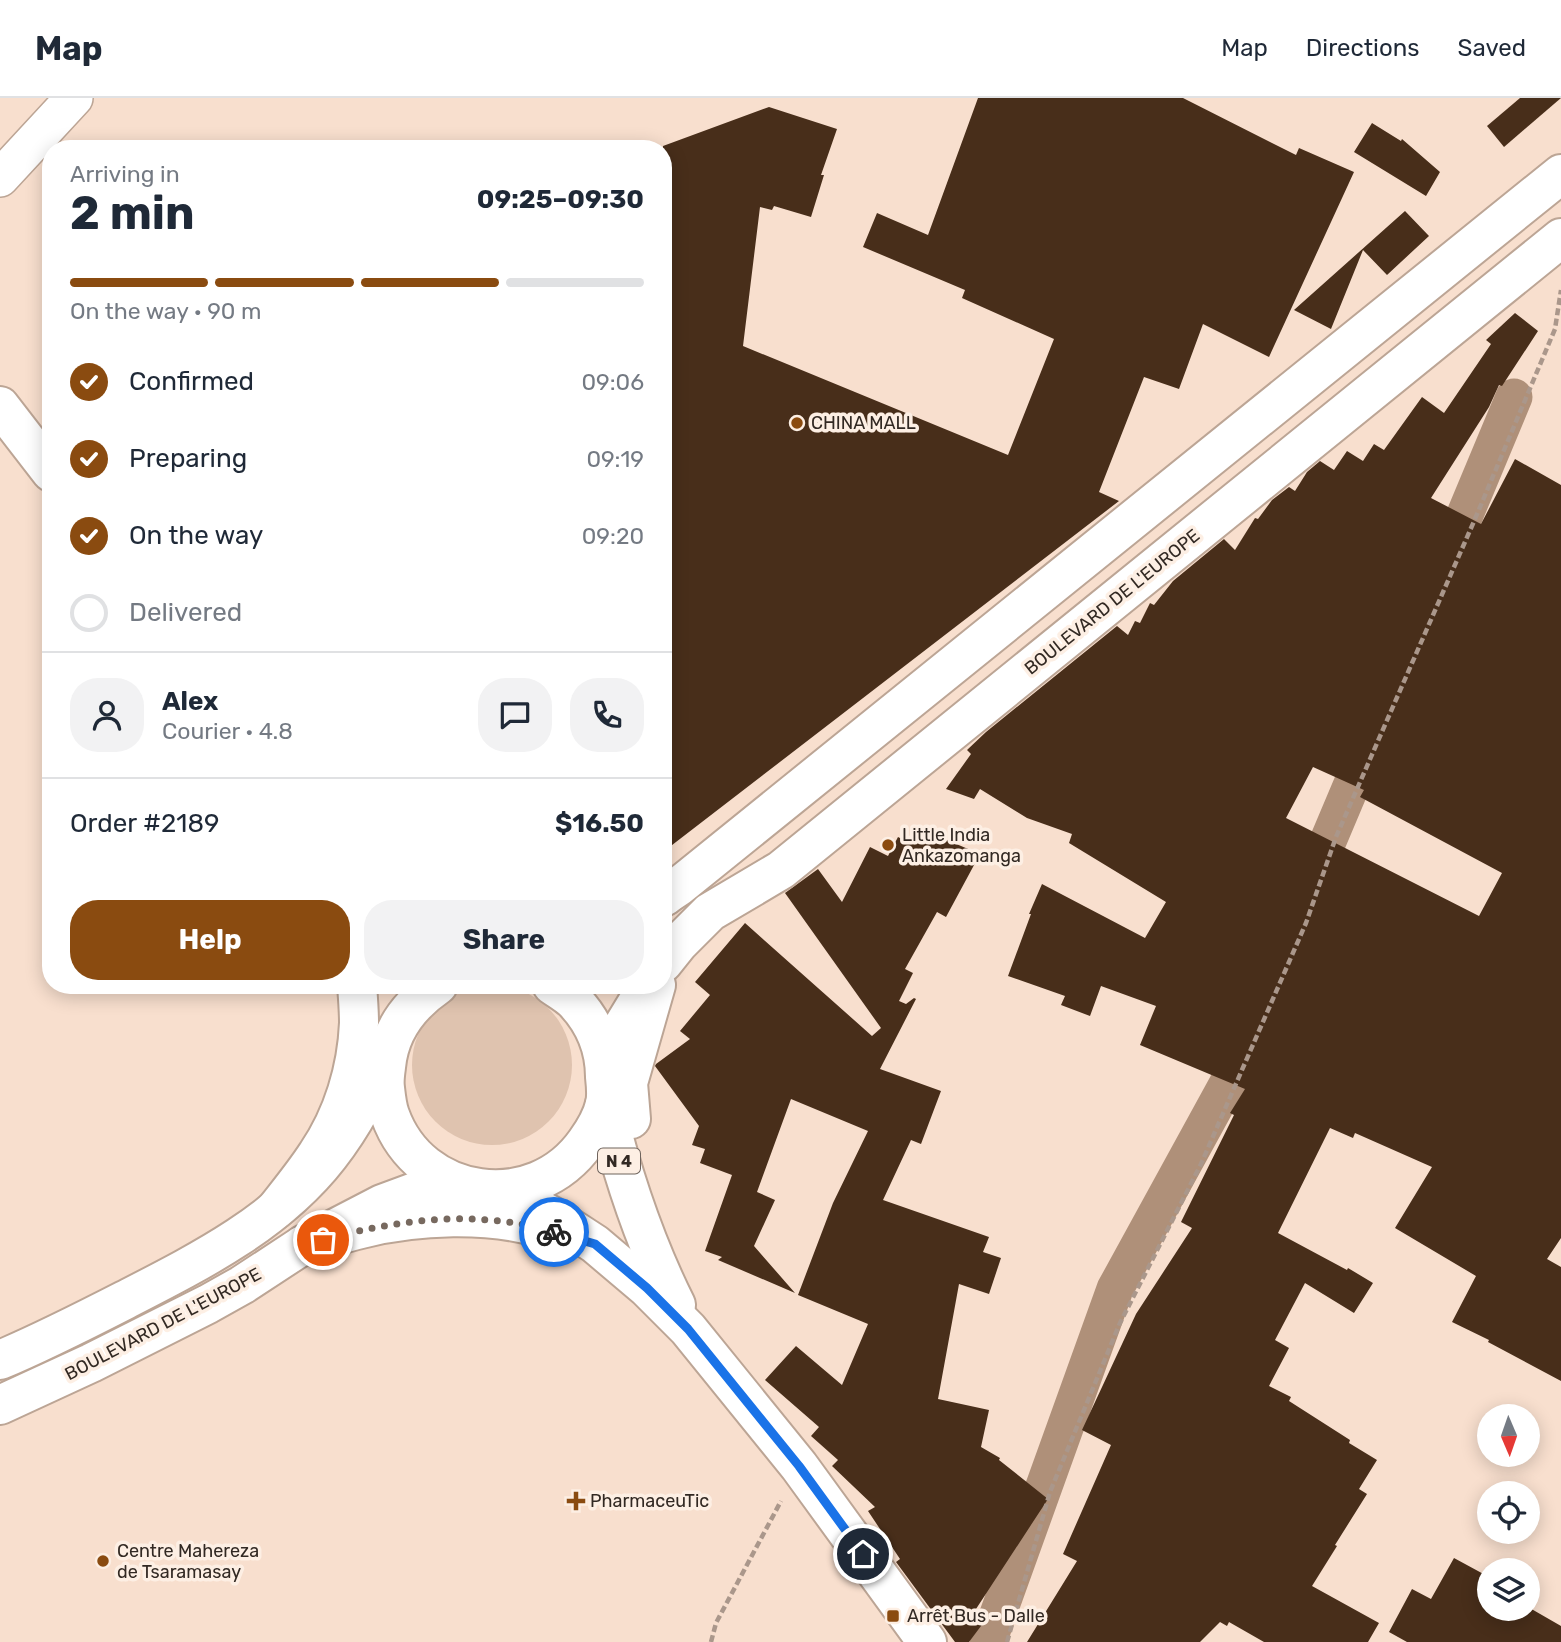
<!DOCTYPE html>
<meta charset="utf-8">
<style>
body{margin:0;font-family:Rubik,sans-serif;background:#f2f2f3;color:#1f2937;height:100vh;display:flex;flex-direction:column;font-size:26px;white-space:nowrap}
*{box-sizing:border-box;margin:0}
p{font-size:23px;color:#747a83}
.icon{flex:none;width:38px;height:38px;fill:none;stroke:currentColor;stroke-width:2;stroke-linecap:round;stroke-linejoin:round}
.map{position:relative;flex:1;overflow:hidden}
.sheet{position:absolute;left:42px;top:42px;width:630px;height:854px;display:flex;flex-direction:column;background:#fff;border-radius:28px;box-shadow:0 4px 18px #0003}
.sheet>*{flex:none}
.needle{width:46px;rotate:178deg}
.buttons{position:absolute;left:1477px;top:1306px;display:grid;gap:14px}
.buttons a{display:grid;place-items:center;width:63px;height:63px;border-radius:50%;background:#fff;box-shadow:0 4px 18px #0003;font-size:35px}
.pin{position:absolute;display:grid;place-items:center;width:60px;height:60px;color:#fff;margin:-30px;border:4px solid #fff;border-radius:50%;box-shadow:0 2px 7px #0007}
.courier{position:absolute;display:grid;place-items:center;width:70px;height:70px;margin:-35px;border:5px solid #1a73e8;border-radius:50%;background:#fff;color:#222;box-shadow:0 2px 9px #0007}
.overview em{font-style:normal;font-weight:700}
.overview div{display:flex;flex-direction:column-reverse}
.overview{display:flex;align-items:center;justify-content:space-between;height:119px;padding:0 28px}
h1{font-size:46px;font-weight:700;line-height:52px}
.bar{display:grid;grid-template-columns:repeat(4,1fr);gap:10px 7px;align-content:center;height:84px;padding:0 28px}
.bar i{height:9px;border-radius:5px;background:#e0e1e3}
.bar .selected{background:#8a4b10}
.bar p{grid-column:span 4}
.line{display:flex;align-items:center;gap:18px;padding:0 28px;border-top:2px solid #e0e1e3}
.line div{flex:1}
.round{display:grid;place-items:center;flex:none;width:74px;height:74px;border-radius:28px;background:#f2f2f3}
ol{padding:0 28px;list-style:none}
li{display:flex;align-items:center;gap:21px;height:77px}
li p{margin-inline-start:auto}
li .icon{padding:7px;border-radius:50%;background:#8a4b10;color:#fff;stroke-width:4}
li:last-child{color:#747a83}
li i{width:38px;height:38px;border:4px solid #e0e1e3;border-radius:50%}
.cta{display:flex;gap:14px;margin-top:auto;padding:14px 28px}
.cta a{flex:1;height:80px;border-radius:28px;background:#8a4b10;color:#fff;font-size:28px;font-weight:700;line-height:80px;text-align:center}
.cta a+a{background:#f2f2f3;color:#1f2937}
header{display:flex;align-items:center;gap:42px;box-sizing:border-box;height:98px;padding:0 35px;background:#fff;border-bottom:2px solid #e0e1e3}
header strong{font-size:33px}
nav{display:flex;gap:38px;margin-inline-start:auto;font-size:24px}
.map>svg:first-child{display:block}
.garden{fill:#dfc3af}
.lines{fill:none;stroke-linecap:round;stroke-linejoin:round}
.canal{stroke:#af9079;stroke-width:37}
.building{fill:#482e1a;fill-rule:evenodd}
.minor-casing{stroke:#bca595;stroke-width:40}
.secondary-casing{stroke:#bca595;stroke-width:42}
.primary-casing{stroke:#bca595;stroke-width:42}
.path{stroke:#aa978b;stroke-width:4.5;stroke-dasharray:7 3.5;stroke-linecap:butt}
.minor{stroke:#fff;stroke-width:37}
.secondary{stroke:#fff;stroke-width:38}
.primary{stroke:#fff;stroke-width:38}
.done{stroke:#77695f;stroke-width:7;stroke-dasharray:0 12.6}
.route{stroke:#1a73e8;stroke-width:9}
.poi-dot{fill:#8a4b10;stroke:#fdefe4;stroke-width:2.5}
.labels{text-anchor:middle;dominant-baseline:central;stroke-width:7;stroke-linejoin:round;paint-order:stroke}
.shield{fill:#fdefe4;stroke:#6f645d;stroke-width:2}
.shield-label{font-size:16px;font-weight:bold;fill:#322923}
.poi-label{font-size:18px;fill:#322923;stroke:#fdefe4;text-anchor:start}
.street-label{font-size:18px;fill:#322923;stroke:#fdefe4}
</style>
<header>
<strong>Map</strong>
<nav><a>Map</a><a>Directions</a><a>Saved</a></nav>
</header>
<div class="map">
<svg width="1561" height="1544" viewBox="0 0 1561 1544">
<rect width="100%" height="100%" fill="#f8dfce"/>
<circle class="garden" cx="492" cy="967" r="80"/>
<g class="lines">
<g class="canal">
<polyline points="1446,462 1514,299"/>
<polyline points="1309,788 1371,641"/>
<polyline points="988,1544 1115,1191 1234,974 1248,939"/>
</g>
</g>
<g class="building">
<polygon points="978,0 1183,0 1296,57 1299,50 1354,74 1269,259 1203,226 1179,291 1144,279 1099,394 1119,403 663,754 663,48 769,9 837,31 821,77 824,77 811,119 774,108 772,112 760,109 743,248 1008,357 1054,241 962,200 965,192 863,149 877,115 928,137"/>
<polygon points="1520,0 1561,0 1504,49 1487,28"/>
<polygon points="1372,25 1401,43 1402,41 1440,74 1426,98 1354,54"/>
<polygon points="1405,113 1429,138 1387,177 1363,152 1331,231 1294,212"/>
<path d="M1515,215L1538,233L1502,288L1499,287L1489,309L1431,400L1481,426L1515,361L1561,387V1140L1547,1161L1561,1169V1283L1488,1244L1489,1242L1452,1224L1476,1178L1395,1130L1432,1069L1355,1035L1353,1040L1330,1030L1278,1135L1347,1172L1348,1170L1373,1185L1354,1215L1305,1185L1275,1242L1289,1250L1269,1288L1291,1299L1289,1303L1350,1342L1349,1345L1377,1362L1359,1391L1367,1396L1335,1447L1337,1448L1312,1488L1379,1525L1368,1544H1264L1229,1524L1227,1528L1220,1524L1200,1544H1027L1077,1463L1063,1456L1111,1347L1082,1332L1136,1216L1192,1130L1181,1124L1234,1017L1230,1015L1245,991L1140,947L1156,908L1101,888L1090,918L1061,907L1065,898L1008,878L1031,816H1029L1042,786L1145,840L1166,804L1069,745L1072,736L1027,720L980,691L974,701L946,691L971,656L967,652L986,634L1117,528L1128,537L1135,523L1140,525L1150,505L1154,507L1173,483L1224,441L1235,452L1255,420L1258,421L1272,402L1289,389L1295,393L1307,374L1320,363L1334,372L1347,353L1363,363L1374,346L1384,352L1422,299L1444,315L1491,246L1486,242ZM1313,669L1364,692L1360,699L1502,775L1479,818L1286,720Z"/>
<polygon points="916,729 980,756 946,819 937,814 905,871 913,875 899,903 906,906 914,900 916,901 880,971 941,993 921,1046 911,1042 883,1102 989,1139 983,1154 1001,1160 989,1196 959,1186 938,1301 989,1312 981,1349 1000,1360 999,1362 1048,1401 976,1511 987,1520 969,1544 955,1544 896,1464 900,1461 868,1413 875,1409 832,1368 838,1362 811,1338 819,1329 765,1282 796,1248 842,1287 868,1226 798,1197 833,1105 868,1033 791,1001 757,1094 775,1102 754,1148 795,1195 718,1162 722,1159 705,1153 732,1077 700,1065 705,1051 692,1047 699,1028 655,968 656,966 690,941 680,933 710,897 695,884 745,825 872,938 881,930 785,795 818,771 842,804 870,749 888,758 898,739 908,744"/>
<polygon points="1454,1460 1489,1479 1489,1510 1528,1510 1528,1509 1561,1528 1561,1544 1407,1544 1389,1534 1412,1491 1431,1501"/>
</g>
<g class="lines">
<g class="minor-casing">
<polyline id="minor" points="0,80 74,0"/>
</g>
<g class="secondary-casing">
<g id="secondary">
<polyline points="663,799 678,789 1561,76"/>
<polyline points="663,865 679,845 710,814 781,772 1561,140"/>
<polyline points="607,987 617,938 648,887"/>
<path d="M0,1262C43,1244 84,1223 125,1202C199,1164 277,1125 329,1058C354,1026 371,992 387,956"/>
<polyline points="0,1307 91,1265 208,1206 242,1187 303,1147 382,1106 428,1089 476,1091"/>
</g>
</g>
<g class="primary-casing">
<g id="primary">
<polyline points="0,308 51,374"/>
<polyline points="663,799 665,798"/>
<path d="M438,887C409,907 389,934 386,969C385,976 384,983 385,990C386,999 387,1009 390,1017C420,1102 534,1118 586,1044C594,1033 602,1019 605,1006C607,998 606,988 605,979C605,951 594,924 574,903C568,897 559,892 552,887"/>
<path d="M605,1006C622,1076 644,1143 676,1207"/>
<polyline points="631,1021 628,985 656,887"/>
<polyline points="494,1092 524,1103 552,1118 595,1146 647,1190 688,1231 799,1368 927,1544"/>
<path d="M275,1112C289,1094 304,1076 317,1056C343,1018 357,971 359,925C359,912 358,900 357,887"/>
<path d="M303,1147C322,1142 341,1136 361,1131C417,1117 489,1114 545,1131"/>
</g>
</g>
<g class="path">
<polyline points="711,1544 716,1525 781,1403"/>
<polyline points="1007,1544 1050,1394 1120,1225 1201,1066 1306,825 1336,739 1475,421 1555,231 1561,192"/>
</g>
<use href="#minor" class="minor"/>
<use href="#secondary" class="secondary"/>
<use href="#primary" class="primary"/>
</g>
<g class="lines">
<path class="done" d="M323,1142C399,1121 477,1111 554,1134"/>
<polyline class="route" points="554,1134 595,1146 647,1190 688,1231 799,1368 863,1456"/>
</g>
<g class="poi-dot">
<circle cx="797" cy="325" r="7"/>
<circle cx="888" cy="747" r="7"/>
<path d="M572.5 1392.5h7v7h7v7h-7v7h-7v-7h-7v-7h7z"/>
<circle cx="103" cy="1463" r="7"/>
<rect x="886" y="1511" width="14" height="14" rx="3.5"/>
</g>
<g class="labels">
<rect class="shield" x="598" y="1050.5" width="42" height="25" rx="5"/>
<g class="shield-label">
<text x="619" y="1063">N 4</text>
</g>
<g class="poi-label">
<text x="811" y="325">CHINA MALL</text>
<text x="902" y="737">Little India<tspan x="902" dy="21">Ankazomanga</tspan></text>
<text x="590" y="1403">PharmaceuTic</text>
<text x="117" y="1453">Centre Mahereza<tspan x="117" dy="21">de Tsaramasay</tspan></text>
<text x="907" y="1518">Arrêt Bus - Dalle</text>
</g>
<g class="street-label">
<text transform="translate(1112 504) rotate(-39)">BOULEVARD DE L'EUROPE</text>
<text transform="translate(163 1226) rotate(-28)">BOULEVARD DE L'EUROPE</text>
</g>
</g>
</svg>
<div class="buttons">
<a><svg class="needle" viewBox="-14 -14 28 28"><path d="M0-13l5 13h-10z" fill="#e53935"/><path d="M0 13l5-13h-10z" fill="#747a83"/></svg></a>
<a><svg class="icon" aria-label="locate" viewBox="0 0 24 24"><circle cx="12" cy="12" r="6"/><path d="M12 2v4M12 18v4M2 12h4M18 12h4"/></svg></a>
<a><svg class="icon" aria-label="layers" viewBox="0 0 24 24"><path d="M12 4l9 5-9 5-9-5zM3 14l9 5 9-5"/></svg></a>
</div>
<div class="pin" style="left:323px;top:1142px;background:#ea580c"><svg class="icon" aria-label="bag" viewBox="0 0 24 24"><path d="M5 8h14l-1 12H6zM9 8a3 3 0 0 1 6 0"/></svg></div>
<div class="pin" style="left:863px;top:1456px;background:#1f2937"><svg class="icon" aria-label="home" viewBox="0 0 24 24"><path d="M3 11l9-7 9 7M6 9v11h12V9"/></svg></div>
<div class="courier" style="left:554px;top:1134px"><svg class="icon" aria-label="bike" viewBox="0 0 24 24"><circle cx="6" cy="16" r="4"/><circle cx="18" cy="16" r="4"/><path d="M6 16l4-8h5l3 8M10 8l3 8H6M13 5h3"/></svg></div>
<section class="sheet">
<div class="overview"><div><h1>2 min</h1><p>Arriving in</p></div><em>09:25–09:30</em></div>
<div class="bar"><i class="selected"></i><i class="selected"></i><i class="selected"></i><i></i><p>On the way · 90 m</p></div>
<ol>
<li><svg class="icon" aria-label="check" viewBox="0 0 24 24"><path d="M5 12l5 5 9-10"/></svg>Confirmed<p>09:06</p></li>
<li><svg class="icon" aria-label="check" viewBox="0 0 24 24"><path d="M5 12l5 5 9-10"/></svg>Preparing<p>09:19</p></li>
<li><svg class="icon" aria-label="check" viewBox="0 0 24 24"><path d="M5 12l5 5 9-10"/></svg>On the way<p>09:20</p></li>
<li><i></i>Delivered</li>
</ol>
<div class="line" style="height:126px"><a class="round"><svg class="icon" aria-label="person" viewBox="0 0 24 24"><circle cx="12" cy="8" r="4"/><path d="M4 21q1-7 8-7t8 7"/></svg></a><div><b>Alex</b><p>Courier · 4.8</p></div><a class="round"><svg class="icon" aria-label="chat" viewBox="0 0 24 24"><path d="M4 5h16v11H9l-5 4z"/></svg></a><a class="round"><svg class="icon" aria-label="phone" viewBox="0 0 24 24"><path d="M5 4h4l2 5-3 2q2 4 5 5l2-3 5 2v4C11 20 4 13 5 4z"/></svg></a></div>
<div class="line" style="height:91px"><div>Order #2189</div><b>$16.50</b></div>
<div class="cta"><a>Help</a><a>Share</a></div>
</section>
</div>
